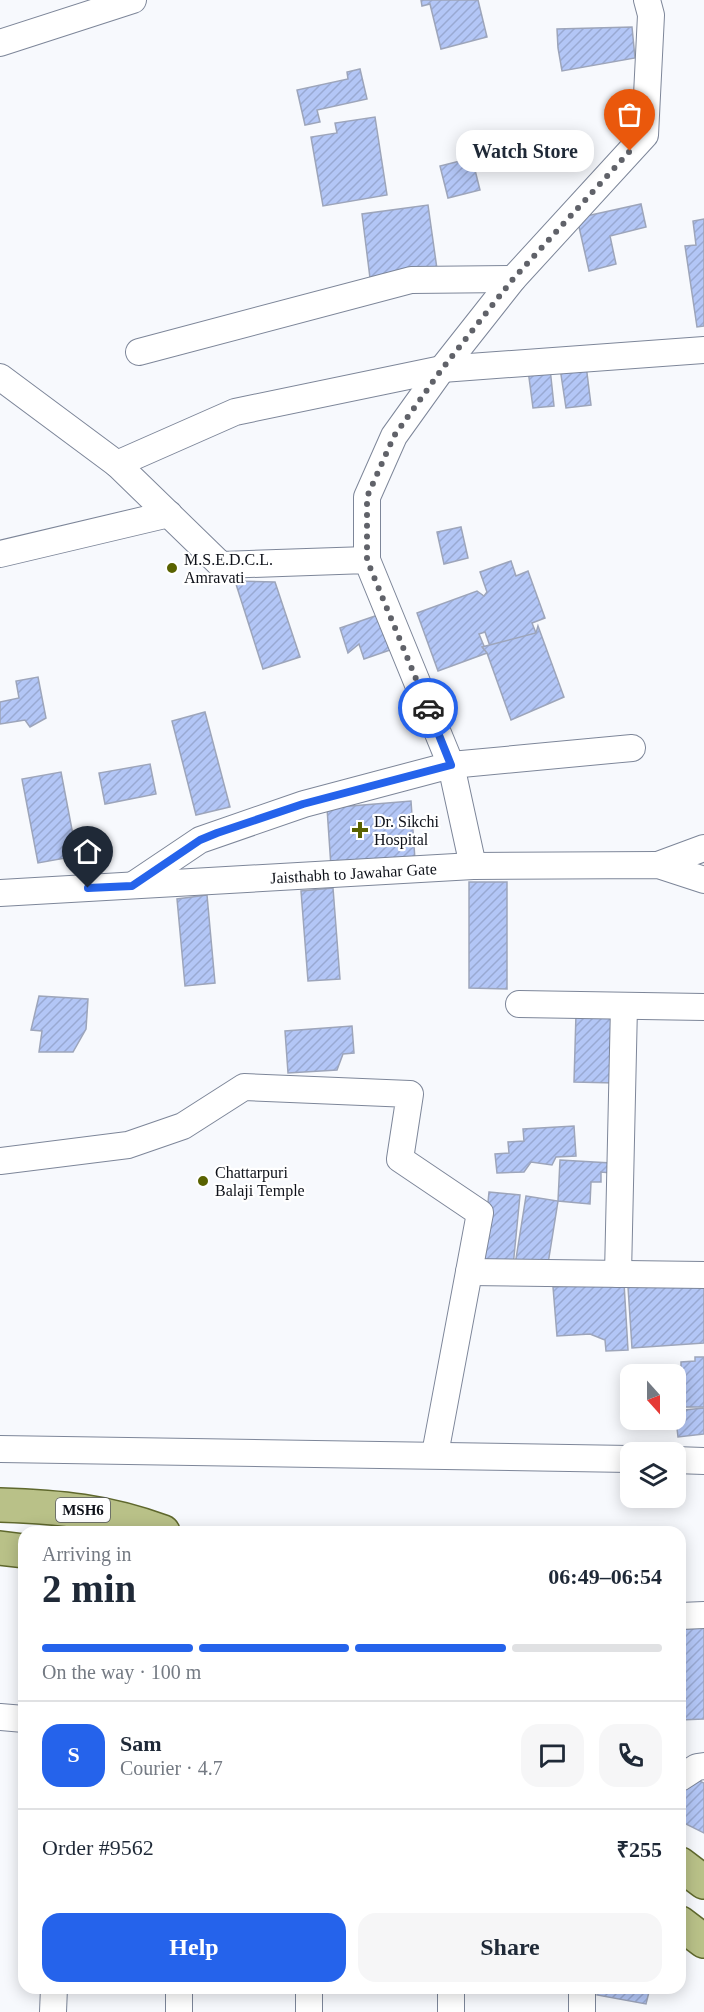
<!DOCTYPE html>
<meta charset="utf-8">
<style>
body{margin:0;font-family:"Times New Roman",serif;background:#f6f6f7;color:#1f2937;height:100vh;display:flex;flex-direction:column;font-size:22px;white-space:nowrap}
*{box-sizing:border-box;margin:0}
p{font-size:20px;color:#747a83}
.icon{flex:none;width:33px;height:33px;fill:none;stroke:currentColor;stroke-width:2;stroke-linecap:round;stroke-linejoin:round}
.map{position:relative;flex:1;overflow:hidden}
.sheet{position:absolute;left:18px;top:1526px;width:668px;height:468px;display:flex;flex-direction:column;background:#fff;border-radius:18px;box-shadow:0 3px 15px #0003}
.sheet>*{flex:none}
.needle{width:39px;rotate:159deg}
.tools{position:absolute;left:620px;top:1364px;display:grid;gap:12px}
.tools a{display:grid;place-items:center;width:66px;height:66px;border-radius:12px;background:#fff;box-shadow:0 3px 15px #0003;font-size:30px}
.pin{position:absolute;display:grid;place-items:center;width:51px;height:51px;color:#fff;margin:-62px -26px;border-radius:50% 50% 50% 0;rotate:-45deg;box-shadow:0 0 6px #0007}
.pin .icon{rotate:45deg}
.courier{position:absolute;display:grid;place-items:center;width:60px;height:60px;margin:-30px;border:4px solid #2563eb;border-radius:50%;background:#fff;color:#222;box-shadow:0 2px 8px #0007}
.bubble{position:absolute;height:42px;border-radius:18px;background:#fff;box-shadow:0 3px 15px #0003;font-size:20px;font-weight:800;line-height:42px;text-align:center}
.overview em{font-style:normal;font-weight:800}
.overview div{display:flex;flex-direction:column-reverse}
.overview{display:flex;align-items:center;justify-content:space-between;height:102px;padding:0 24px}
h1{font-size:39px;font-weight:800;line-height:45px}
.bar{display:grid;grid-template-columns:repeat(4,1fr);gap:9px 6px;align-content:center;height:72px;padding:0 24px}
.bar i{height:8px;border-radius:4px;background:#e0e1e3}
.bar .active{background:#2563eb}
.bar p{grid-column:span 4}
.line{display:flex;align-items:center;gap:15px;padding:0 24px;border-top:2px solid #e0e1e3}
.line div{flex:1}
.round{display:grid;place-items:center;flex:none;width:63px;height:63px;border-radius:18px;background:#f6f6f7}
.action{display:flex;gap:12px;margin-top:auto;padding:12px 24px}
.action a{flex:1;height:69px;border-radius:18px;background:#2563eb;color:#fff;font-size:24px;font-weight:800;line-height:69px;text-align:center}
.action a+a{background:#f6f6f7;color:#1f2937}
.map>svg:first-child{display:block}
.building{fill:url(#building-hatch);stroke:#9da5ba;stroke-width:1.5}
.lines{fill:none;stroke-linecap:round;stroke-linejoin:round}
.minor-casing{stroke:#7d8699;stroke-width:28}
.primary-casing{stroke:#5f682d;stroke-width:36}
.minor{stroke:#fff;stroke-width:26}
.primary{stroke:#b9c188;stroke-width:33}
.done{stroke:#606269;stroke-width:6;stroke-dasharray:0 10.8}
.route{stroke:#2563eb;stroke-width:8}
.poi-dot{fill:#596200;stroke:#fff;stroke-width:2}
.labels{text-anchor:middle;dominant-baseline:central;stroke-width:4.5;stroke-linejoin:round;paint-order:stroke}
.shield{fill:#fff;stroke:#56585e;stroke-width:1.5}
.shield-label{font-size:15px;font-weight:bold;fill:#0e1119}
.poi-label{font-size:16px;fill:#0e1119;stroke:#fff;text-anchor:start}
.street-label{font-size:16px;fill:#0e1119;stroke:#fff}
</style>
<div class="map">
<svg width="704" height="2012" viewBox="0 0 704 2012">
<defs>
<pattern id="building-hatch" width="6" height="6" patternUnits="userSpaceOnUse" patternTransform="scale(1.5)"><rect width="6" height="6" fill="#b3c6f6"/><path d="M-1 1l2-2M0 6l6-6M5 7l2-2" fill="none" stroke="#99a9d2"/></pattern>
</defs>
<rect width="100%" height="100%" fill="#f7f9fd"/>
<g class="building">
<polygon points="421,0 478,0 487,37 441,49 430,4 422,6"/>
<polygon points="632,27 635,58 562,71 558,48 557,29"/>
<polygon points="360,69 367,99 317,110 320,122 305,125 297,90 348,79 347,72"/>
<polygon points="375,117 387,195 323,206 311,137 337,133 335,123"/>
<polygon points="472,158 480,190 448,198 440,166"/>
<polygon points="641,204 646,227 610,236 616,264 589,271 577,218"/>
<polygon points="428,205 437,269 370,278 362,214"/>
<polygon points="704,219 704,326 697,327 685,246 696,245 693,221"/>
<polygon points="586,365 591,405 566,408 560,368"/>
<polygon points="550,368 554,406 533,408 528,370"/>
<polygon points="461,527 468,558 444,564 437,532"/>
<polygon points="511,561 516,576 528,571 545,618 532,623 536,633 491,649 485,632 479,634 487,653 438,671 417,613 477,591 484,596 487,592 480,572"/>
<polygon points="235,581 275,582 300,657 263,669"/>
<polygon points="378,615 390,650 364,659 359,644 348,653 340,628"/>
<polygon points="538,626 564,697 511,720 487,653 482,647 536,633"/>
<polygon points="38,677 46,718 30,727 25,720 0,724 0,702 19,698 16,681"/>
<polygon points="205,712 230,807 196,815 172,721"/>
<polygon points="150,764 156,794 105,804 99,773"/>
<polygon points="61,772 77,856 38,863 22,779"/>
<polygon points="411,801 415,860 331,867 327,808"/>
<polygon points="469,882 507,882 507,989 469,988"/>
<polygon points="333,888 340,979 308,981 301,891"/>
<polygon points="207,895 215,983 185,986 177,899"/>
<polygon points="39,996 88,999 86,1029 73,1052 39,1052 42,1031 31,1030"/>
<polygon points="576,1014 617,1015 615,1083 574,1082"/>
<polygon points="352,1026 354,1053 343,1054 337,1070 288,1073 285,1031"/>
<polygon points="574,1126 576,1156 556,1157 552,1165 531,1162 524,1172 497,1173 495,1154 509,1153 508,1142 524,1141 523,1129"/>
<polygon points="560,1160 611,1163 611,1173 601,1172 601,1182 591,1182 590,1204 558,1201"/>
<polygon points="489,1192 520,1195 513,1267 482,1264"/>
<polygon points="526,1196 558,1201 547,1270 515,1265"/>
<polygon points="624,1283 628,1350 606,1351 605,1340 590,1334 557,1336 553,1287"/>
<polygon points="704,1283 704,1343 632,1348 628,1287"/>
<polygon points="695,1357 704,1357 704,1407 681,1407 681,1362 695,1361"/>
<polygon points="704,1408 704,1434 678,1437 675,1411"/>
<polygon points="704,1628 704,1719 680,1720 680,1629"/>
<polygon points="691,1777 704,1783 704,1833 680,1821 680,1802"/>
<polygon points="598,1988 650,1988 646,2004 597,1995"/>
</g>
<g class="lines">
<g class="minor-casing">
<g id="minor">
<polyline points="0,43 133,0"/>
<polyline points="139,352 411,280 513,279"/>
<polyline points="0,377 117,464 221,565 367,560 451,765 473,866"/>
<polyline points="117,464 235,412 442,369 704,350"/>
<polyline points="0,554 169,514"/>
<polyline points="367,560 367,497 394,436 442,369 513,279 645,135 651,15 647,0"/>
<polyline points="658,865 704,848"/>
<polyline points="133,885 200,840 304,804 451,765 632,748"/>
<path id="s1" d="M0,893L473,866L658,865L704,880"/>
<polyline points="519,1004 704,1007"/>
<polyline points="0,1161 128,1145 183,1126 244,1087 410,1094 400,1159 480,1213 435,1454"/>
<polyline points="469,1272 704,1275"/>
<polyline points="618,1274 624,1006"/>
<path d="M0,1449C210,1454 420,1454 630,1459"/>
<polyline points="675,1460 704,1461"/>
<polyline points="680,1616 704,1615"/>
<polyline points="0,1717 24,1719"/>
<polyline points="680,1778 697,1767 704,1766"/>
<polyline points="179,1988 179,2012"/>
<polyline points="309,1988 309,2012"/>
<polyline points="53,2012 54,1988"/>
<polyline points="451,2012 451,1988"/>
<polyline points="582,2012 582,1988"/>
</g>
</g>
<g class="primary-casing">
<g id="primary">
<path d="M0,1505C60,1507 106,1511 163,1532"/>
<polyline points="0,1548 24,1551"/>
<polyline points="680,1864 704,1882"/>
<polyline points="680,1923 704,1941"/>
</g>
</g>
<use href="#minor" class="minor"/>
<use href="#primary" class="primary"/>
</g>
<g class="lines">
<polyline class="done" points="428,708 367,560 367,497 394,436 442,369 513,279 630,151"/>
<polyline class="route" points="88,888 132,886 200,840 217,833 303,804 451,765 428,708"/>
</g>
<g class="poi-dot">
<circle cx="172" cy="568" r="6"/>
<path d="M357 821h6v6h6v6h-6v6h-6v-6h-6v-6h6z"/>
<circle cx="203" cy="1181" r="6"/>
</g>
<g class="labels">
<rect class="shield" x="56" y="1498" width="54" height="24" rx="4.5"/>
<g class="shield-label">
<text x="83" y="1510">MSH6</text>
</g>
<g class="poi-label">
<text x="184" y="559">M.S.E.D.C.L.<tspan x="184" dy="18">Amravati</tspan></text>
<text x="374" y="821">Dr. Sikchi<tspan x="374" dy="18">Hospital</tspan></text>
<text x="215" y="1172">Chattarpuri<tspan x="215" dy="18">Balaji Temple</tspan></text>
</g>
<g class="street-label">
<text stroke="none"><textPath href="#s1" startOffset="354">Jaisthabh to Jawahar Gate</textPath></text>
</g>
</g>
</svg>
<div class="tools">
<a><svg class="needle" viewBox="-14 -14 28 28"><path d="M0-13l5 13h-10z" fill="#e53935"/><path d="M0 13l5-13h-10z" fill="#747a83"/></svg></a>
<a><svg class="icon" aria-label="layers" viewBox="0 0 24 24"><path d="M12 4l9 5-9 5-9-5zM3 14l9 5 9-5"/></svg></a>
</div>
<div class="pin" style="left:630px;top:151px;background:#ea580c"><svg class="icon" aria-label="bag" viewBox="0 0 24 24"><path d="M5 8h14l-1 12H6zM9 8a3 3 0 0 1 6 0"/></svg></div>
<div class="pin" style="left:88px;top:888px;background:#1f2937"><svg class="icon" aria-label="home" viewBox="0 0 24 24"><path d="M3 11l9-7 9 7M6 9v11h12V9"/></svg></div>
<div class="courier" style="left:428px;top:708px"><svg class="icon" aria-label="car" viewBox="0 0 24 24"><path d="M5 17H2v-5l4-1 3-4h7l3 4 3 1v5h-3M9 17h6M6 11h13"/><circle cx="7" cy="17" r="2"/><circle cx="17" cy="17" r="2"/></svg></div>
<div class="bubble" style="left:456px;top:130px;width:138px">Watch Store</div>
<section class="sheet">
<div class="overview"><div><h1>2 min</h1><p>Arriving in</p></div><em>06:49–06:54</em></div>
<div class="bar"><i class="active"></i><i class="active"></i><i class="active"></i><i></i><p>On the way · 100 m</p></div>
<div class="line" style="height:108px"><b class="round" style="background:#2563eb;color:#fff">S</b><div><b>Sam</b><p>Courier · 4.7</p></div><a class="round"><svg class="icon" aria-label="chat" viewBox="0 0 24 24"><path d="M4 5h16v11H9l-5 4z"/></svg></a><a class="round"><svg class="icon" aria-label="phone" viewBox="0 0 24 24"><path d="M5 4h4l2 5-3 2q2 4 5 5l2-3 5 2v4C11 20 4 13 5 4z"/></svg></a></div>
<div class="line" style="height:78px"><div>Order #9562</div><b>₹255</b></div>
<div class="action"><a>Help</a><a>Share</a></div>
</section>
</div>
